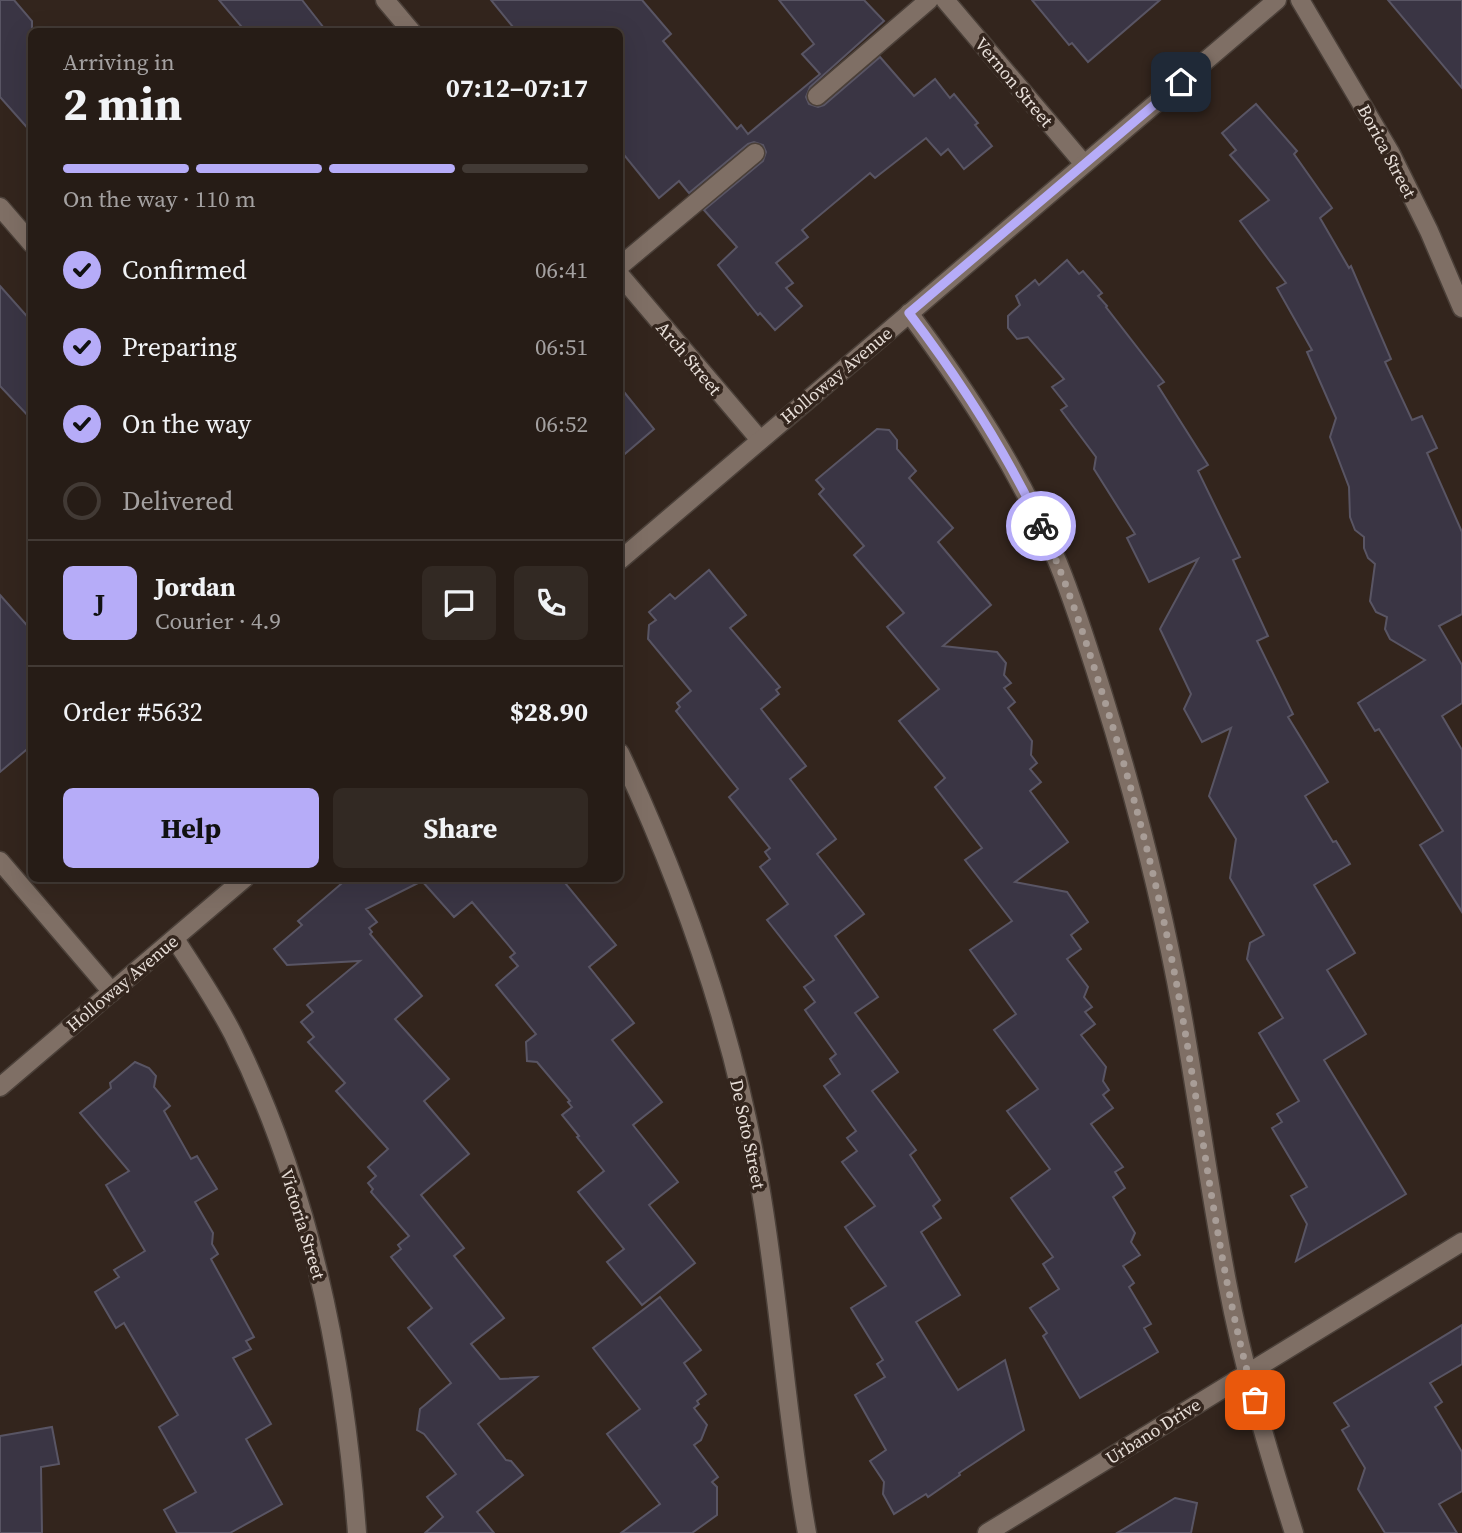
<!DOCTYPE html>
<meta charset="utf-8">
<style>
body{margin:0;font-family:"Source Serif 4",serif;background:#322923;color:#f1f3f6;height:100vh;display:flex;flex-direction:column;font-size:26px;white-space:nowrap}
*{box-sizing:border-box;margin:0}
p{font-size:23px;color:#a4a1a1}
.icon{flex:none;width:38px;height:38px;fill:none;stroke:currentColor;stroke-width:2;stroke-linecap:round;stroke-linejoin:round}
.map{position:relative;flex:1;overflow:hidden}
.drawer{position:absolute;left:28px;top:28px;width:595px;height:854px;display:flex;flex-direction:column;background:#261c16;border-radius:10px;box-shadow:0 7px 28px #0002,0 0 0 2px #423a35}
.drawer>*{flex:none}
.pin{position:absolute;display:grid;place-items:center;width:60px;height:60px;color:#fff;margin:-30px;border-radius:14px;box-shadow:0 4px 10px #0006}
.courier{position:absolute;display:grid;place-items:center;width:70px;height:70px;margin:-35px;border:5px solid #b6acf8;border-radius:50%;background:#fff;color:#222;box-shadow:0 2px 9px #0007}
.summary em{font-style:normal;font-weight:700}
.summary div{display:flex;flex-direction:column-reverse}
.summary{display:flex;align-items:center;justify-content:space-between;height:119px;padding:0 35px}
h1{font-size:46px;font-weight:700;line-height:52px}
.bar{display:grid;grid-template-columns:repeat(4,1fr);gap:10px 7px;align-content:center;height:84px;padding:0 35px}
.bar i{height:9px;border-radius:5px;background:#423a35}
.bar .active{background:#b6acf8}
.bar p{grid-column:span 4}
.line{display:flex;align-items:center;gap:18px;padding:0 35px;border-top:2px solid #423a35}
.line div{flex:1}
.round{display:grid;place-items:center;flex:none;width:74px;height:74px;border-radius:10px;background:#322923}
ol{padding:0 35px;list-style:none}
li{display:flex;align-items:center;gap:21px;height:77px}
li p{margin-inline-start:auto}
li .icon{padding:7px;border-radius:50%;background:#b6acf8;color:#111;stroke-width:4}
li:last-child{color:#a4a1a1}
li i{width:38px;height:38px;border:4px solid #423a35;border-radius:50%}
.primary-button{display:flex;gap:14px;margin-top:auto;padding:14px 35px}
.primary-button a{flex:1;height:80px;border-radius:10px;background:#b6acf8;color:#111;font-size:28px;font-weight:700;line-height:80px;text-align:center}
.primary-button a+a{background:#322923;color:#f1f3f6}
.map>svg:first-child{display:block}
.building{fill:#3a3544;stroke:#595564;stroke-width:2}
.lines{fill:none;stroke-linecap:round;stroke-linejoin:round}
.service-casing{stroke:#4b4039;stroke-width:21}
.minor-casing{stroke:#4b4039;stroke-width:21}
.service{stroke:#7f6f65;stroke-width:18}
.minor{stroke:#7f6f65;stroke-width:18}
.done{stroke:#a89d97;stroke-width:7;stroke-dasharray:0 12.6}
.route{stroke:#b6acf8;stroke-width:9}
.labels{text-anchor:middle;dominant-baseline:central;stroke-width:7;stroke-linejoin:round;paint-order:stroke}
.street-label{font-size:18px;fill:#e7ded8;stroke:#33251d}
</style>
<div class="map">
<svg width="1462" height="1533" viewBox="0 0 1462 1533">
<rect width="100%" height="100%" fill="#33251d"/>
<g class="building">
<polygon points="0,0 14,0 32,21 32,133 0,97"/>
<polygon points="219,0 302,0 327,32 246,32"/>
<polygon points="491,0 642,0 671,34 663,41 737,129 741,125 748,134 820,74 802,54 814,44 779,0 864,0 884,21 810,87 806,97 809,104 818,107 824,105 880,57 914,96 935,79 950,98 954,94 978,123 975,125 992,146 964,169 948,149 941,155 926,138 875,178 870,173 802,230 808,237 776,263 793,283 786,288 802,306 775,330 760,313 758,315 718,265 737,247 704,210 763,161 766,152 763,145 754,142 748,144 689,193 679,181 659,198 620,150 620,32 517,32"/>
<polygon points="1032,0 1160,0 1088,62 1072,43 1069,45"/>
<polygon points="1388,0 1462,0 1462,88"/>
<polygon points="1256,104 1297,151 1294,154 1332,208 1320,218 1349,268 1351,266 1391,359 1385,362 1412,420 1422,416 1437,448 1427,453 1462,532 1462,614 1439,626 1462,665 1462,703 1442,716 1462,750 1462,912 1420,845 1443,831 1379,729 1375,731 1358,703 1425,660 1390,639 1385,629 1387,617 1376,612 1370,601 1375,564 1368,558 1364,548 1364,537 1355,530 1350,517 1349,487 1330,437 1336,418 1307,352 1312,350 1277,288 1286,283 1240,221 1269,200 1230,155 1236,150 1222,133"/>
<polygon points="1067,260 1079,274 1083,271 1102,293 1098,296 1107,306 1106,307 1164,382 1158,386 1208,465 1198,471 1240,557 1233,560 1268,636 1257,641 1293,714 1288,717 1328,782 1305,796 1333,842 1336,841 1350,864 1314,885 1355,953 1327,970 1366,1034 1324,1060 1406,1194 1296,1261 1307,1224 1291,1196 1307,1187 1272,1128 1282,1122 1277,1114 1299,1101 1259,1033 1283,1018 1247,959 1250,943 1264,935 1230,878 1236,839 1209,796 1231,728 1202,742 1184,709 1191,694 1160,629 1198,559 1149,582 1127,538 1135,534 1094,469 1096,457 1061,410 1067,406 1052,387 1064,379 1028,337 1017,339 1008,328 1008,316 1020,305 1016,296 1035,280 1039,285"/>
<polygon points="0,286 32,322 32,420 0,386"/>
<polygon points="620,387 654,429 620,458"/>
<polygon points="877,429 889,430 897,440 897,449 916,471 909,478 953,528 938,542 991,605 943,646 997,652 1006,663 1004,675 1011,683 1004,688 1015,702 1008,708 1032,741 1031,755 1037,763 1030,769 1041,782 1030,791 1068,842 1015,882 1067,892 1088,922 1071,935 1081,949 1067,959 1088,987 1084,997 1092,1007 1085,1012 1095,1024 1081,1035 1106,1067 1103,1081 1109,1090 1103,1095 1113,1108 1091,1124 1123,1167 1115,1172 1125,1188 1113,1197 1135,1233 1131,1242 1140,1255 1123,1266 1134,1283 1129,1287 1151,1324 1144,1328 1158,1352 1080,1398 1043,1336 1047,1333 1030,1308 1059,1289 1043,1264 1053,1257 1011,1198 1050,1169 1007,1111 1038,1089 994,1030 1016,1014 970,950 1012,921 965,860 982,848 935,787 945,778 899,721 939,689 887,627 904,613 854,555 864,546 819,494 824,489 816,480"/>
<polygon points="709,570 746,615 730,628 780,687 776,690 779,694 761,709 806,766 790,779 836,839 817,854 864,914 835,936 878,997 855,1013 898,1072 872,1091 916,1150 910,1155 940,1200 933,1206 941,1218 921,1232 960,1295 916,1322 958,1390 1005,1360 1024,1430 959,1473 960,1475 928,1497 926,1494 894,1514 883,1494 884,1482 870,1461 886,1450 855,1395 885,1377 877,1364 883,1360 851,1308 886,1286 845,1227 875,1206 842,1162 857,1151 847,1138 856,1131 824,1086 840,1074 830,1059 836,1054 805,1010 815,1002 804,987 814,980 767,920 788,904 760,867 770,859 765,852 770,848 729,797 738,789 676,711 680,707 677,703 691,691 648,639 649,625 656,620 649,612 670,594 675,599"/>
<polygon points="0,595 32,631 32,745 0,772"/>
<polygon points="348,878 561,878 616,945 589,967 634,1023 612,1040 662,1102 633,1125 678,1182 649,1205 695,1263 642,1305 607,1262 624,1249 578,1192 604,1171 577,1137 579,1136 562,1115 572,1107 568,1102 570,1101 537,1062 527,1061 526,1042 536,1034 496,985 518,966 510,957 515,953 472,902 454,917 422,881 366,909 377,922 369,928 372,932 370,934 422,996 395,1019 449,1079 424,1101 469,1154 421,1195 464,1248 454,1256 504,1318 471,1344 500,1379 537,1377 478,1424 506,1460 511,1461 523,1475 477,1512 494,1533 425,1533 443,1517 427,1497 456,1474 424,1434 417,1430 420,1409 451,1383 408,1328 432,1308 391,1257 401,1249 398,1245 409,1236 371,1192 373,1189 368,1183 376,1176 368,1167 388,1149 336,1091 345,1083 308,1042 314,1037 301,1022 313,1012 307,1005 360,961 287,965 274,949 302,925 298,921"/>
<polygon points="135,1062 149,1068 156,1076 154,1087 170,1106 164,1111 191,1159 197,1156 217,1189 195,1202 213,1233 212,1244 218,1254 211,1259 254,1337 246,1341 251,1349 233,1358 271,1424 246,1439 282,1504 230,1533 177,1533 164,1510 196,1492 159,1427 178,1415 124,1323 116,1328 95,1292 119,1277 114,1270 145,1251 106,1185 129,1171 80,1113 111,1088 110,1083"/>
<polygon points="660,1297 701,1350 684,1363 706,1394 697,1401 699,1404 694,1408 707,1425 701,1440 694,1445 718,1477 712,1482 717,1487 717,1515 692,1533 621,1533 660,1504 607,1434 640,1409 593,1348"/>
<polygon points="1462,1325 1462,1364 1430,1383 1442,1402 1435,1407 1462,1452 1462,1491 1439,1504 1457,1533 1385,1533 1358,1489 1365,1468 1342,1430 1349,1426 1334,1403"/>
<polygon points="52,1427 59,1464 41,1467 42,1533 0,1533 0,1436"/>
<polygon points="1175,1498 1197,1503 1191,1533 1117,1533"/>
</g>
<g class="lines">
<g class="service-casing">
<g id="service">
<polyline points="817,96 929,0"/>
<polyline points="620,266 755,153"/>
</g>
</g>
<g class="minor-casing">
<g id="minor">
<polyline points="385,0 412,32"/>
<polyline points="945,0 1084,164"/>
<polyline points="1300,0 1390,152 1429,231 1462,308"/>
<polyline points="0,207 32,244"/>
<polyline points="620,275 760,440"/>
<path d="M909,313C967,391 1021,473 1058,563C1076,607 1090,653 1104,698C1136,801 1163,907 1182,1013C1198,1103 1210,1193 1227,1282C1243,1367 1268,1451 1294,1533"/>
<polyline points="620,560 1277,0"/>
<path d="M620,753C684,889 735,1036 760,1186C780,1301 786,1418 807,1533"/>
<polyline points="0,861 112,992"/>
<path d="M175,939C195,970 216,1001 233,1034C310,1188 345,1363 357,1533"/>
<polyline points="0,1087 245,878"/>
<polyline points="987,1533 1462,1242"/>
</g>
</g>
<use href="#service" class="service"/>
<use href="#minor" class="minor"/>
</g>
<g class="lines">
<path class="done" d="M1041,526C1068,584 1087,644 1106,705C1138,806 1164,910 1182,1014C1205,1143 1219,1274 1255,1400"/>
<path class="route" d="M1041,526C1005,450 960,380 909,313L1181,82"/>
</g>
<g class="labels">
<g class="street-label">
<text transform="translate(1014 82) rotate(50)">Vernon Street</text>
<text transform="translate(1387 151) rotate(62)">Borica Street</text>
<text transform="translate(689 358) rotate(50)">Arch Street</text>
<text transform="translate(836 375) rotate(-40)">Holloway Avenue</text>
<text transform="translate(122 983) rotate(-40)">Holloway Avenue</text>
<text transform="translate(748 1134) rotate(78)">De Soto Street</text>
<text transform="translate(303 1224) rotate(73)">Victoria Street</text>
<text transform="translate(1153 1431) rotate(-32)">Urbano Drive</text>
</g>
</g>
</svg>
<div class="pin" style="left:1255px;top:1400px;background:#ea580c"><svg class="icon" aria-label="bag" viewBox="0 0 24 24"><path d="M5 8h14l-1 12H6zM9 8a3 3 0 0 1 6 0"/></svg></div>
<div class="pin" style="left:1181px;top:82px;background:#1f2937"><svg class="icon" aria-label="home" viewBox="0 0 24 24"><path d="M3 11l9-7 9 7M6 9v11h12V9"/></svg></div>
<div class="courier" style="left:1041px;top:526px"><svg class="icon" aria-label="bike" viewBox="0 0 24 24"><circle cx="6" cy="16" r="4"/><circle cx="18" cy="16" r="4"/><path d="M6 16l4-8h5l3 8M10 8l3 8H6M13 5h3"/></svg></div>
<section class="drawer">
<div class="summary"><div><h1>2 min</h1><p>Arriving in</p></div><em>07:12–07:17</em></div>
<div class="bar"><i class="active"></i><i class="active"></i><i class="active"></i><i></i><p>On the way · 110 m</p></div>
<ol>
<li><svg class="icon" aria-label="check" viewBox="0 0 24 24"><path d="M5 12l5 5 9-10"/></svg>Confirmed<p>06:41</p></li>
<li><svg class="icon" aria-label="check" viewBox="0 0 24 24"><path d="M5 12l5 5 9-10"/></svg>Preparing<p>06:51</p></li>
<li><svg class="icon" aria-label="check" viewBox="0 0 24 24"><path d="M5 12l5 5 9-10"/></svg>On the way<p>06:52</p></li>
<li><i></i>Delivered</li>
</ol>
<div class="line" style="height:126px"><b class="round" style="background:#b6acf8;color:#111">J</b><div><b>Jordan</b><p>Courier · 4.9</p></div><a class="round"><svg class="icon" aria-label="chat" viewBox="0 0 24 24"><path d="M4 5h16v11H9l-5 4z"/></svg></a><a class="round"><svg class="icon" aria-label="phone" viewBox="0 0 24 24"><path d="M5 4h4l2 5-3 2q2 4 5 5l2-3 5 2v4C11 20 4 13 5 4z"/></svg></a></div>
<div class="line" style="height:91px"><div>Order #5632</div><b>$28.90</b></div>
<div class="primary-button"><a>Help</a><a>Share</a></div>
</section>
</div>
